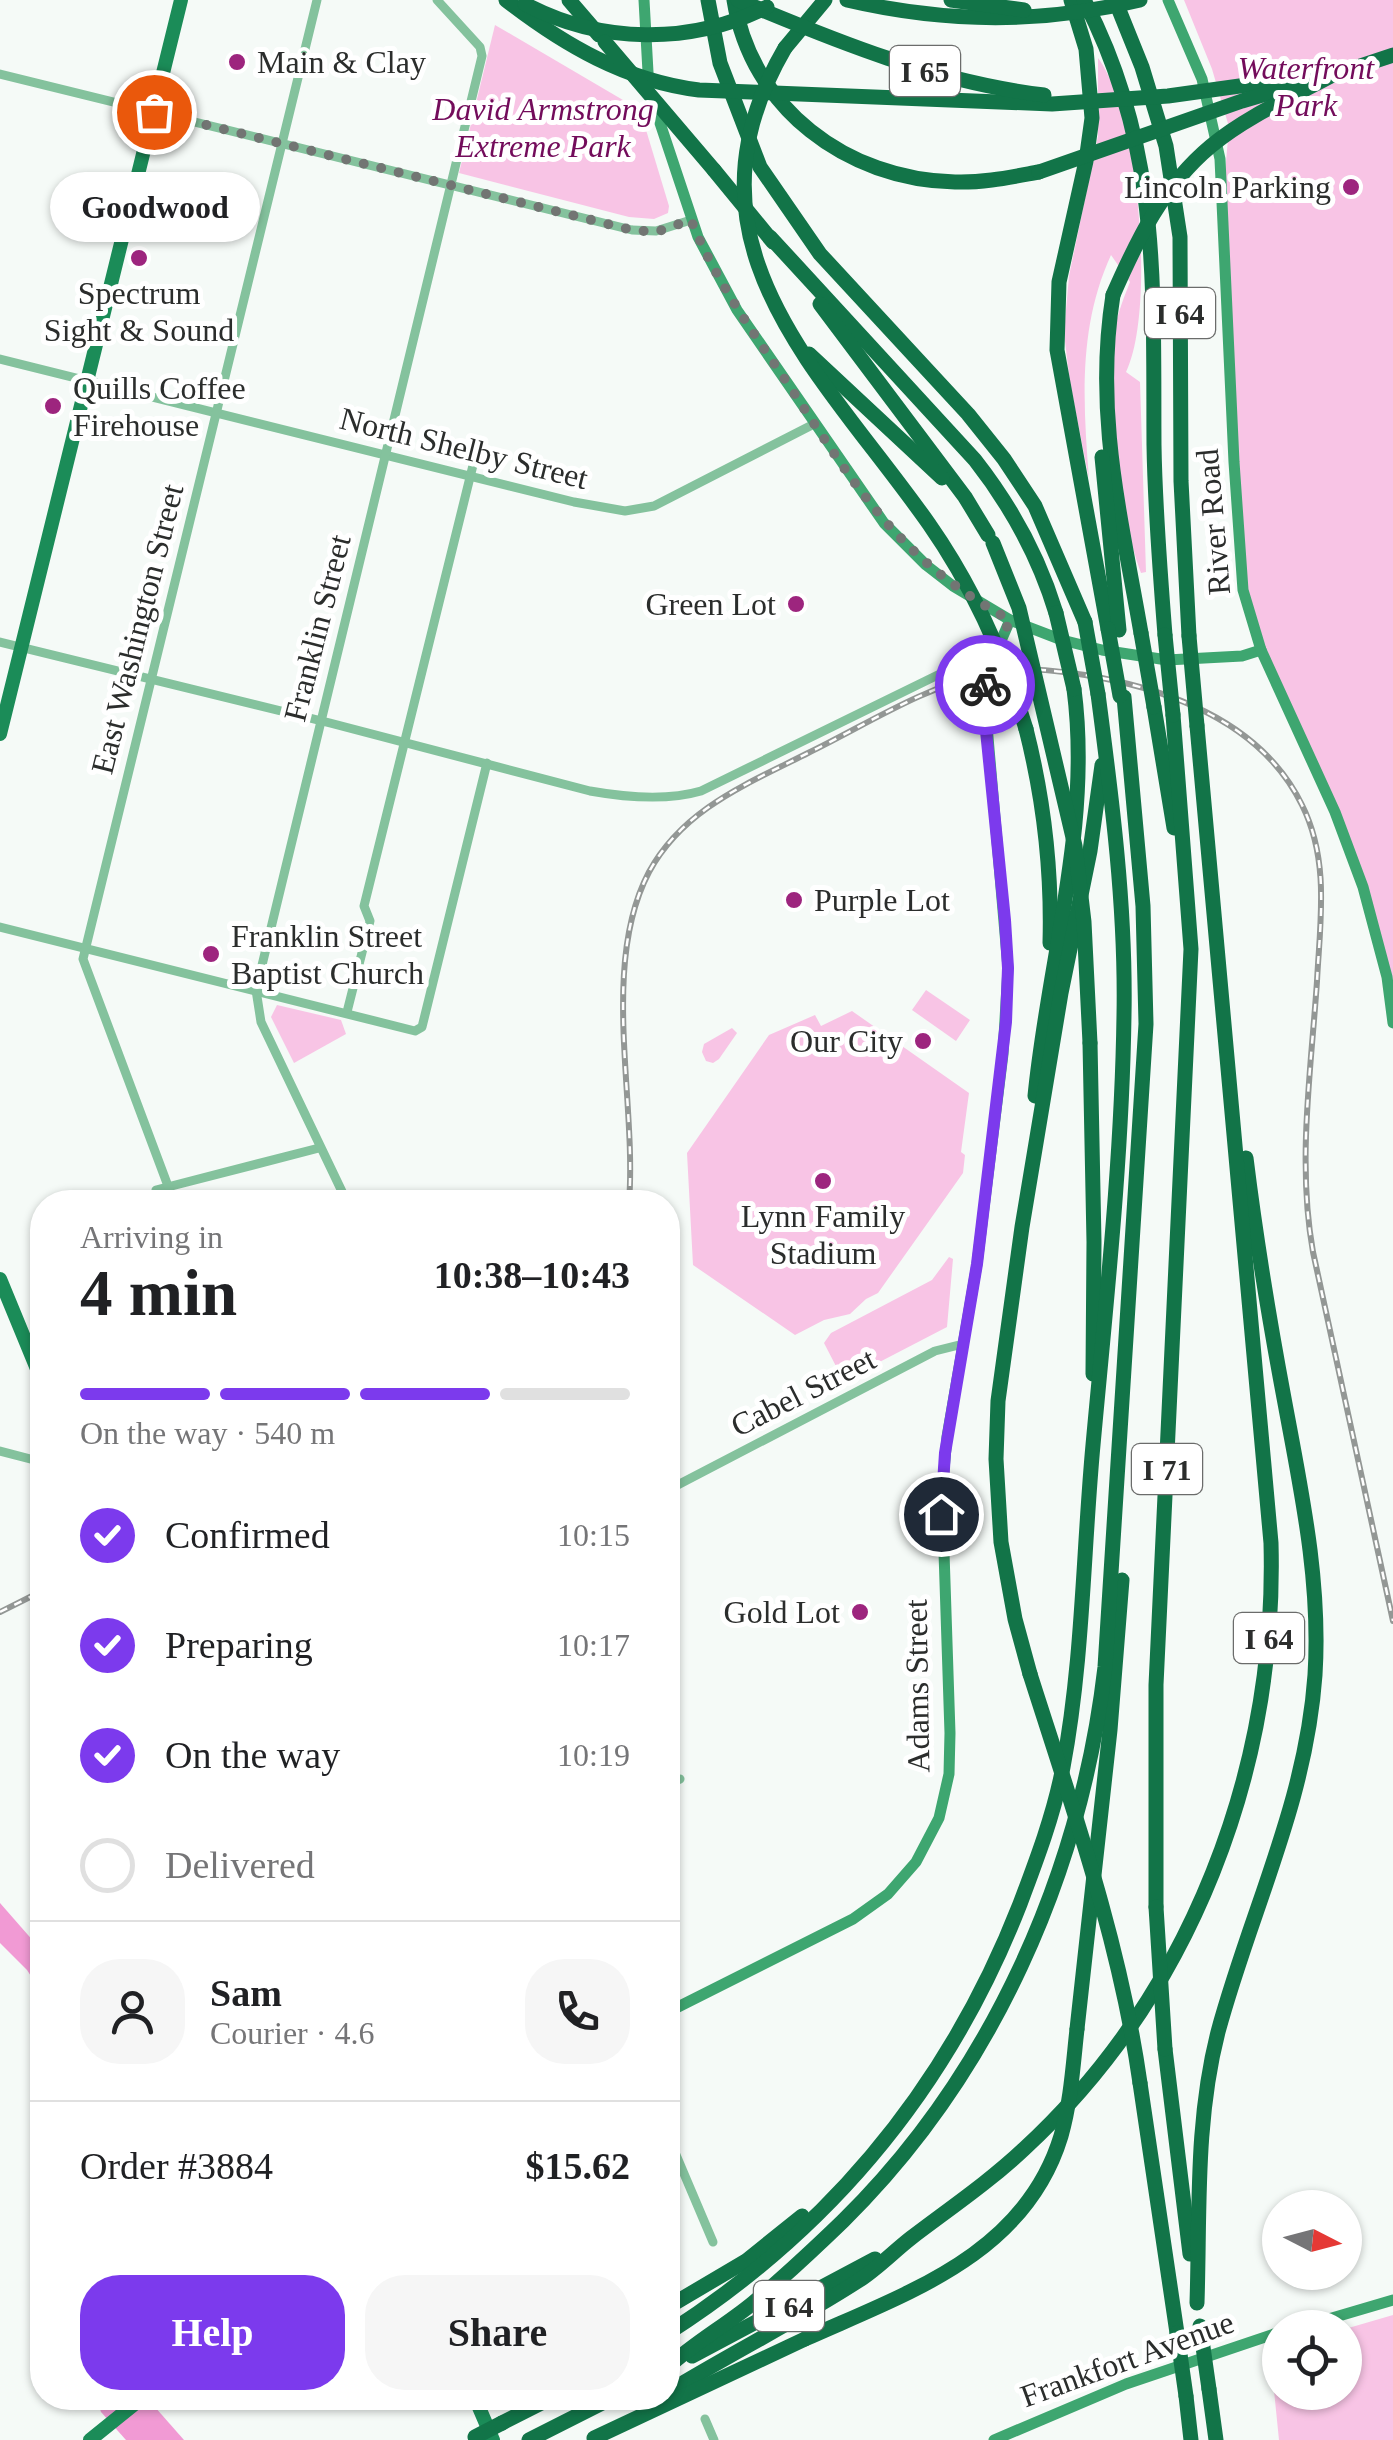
<!DOCTYPE html>
<meta charset="utf-8">
<style>
body{margin:0;font-family:"Times New Roman",serif;background:#f6f6f6;color:#202124;height:100vh;display:flex;flex-direction:column;font-size:38px;white-space:nowrap}
*{box-sizing:border-box;margin:0}
p{font-size:32px;color:#757577}
.icon{flex:none;width:55px;height:55px;fill:none;stroke:currentColor;stroke-width:2;stroke-linecap:round;stroke-linejoin:round}
.map{position:relative;flex:1;overflow:hidden}
.side{position:absolute;left:30px;top:1190px;width:650px;height:1220px;display:flex;flex-direction:column;background:#fff;border-radius:40px;box-shadow:0 2px 8px #0004}
.side>*{flex:none}
.needle{width:65px;rotate:96deg}
.fabs{position:absolute;left:1262px;top:2190px;display:grid;gap:20px}
.fabs a{display:grid;place-items:center;width:100px;height:100px;border-radius:50%;background:#fff;box-shadow:0 2px 8px #0004;font-size:50px}
.pin{position:absolute;display:grid;place-items:center;width:85px;height:85px;color:#fff;margin:-42px;border:5px solid #fff;border-radius:50%;box-shadow:0 2px 10px #0007}
.courier{position:absolute;display:grid;place-items:center;width:100px;height:100px;margin:-50px;border:8px solid #7c3aed;border-radius:50%;background:#fff;color:#222;box-shadow:0 2px 12px #0007}
.bubble{position:absolute;height:70px;border-radius:35px;background:#fff;box-shadow:0 2px 8px #0004;font-size:32px;font-weight:700;line-height:70px;text-align:center}
.summary em{font-style:normal;font-weight:700}
.summary div{display:flex;flex-direction:column-reverse}
.summary{display:flex;align-items:center;justify-content:space-between;height:170px;padding:0 50px}
h1{font-size:65px;font-weight:700;line-height:75px}
.bar{display:grid;grid-template-columns:repeat(4,1fr);gap:15px 10px;align-content:center;height:120px;padding:0 50px}
.bar i{height:12px;border-radius:8px;background:#e0e0e0}
.bar .on{background:#7c3aed}
.bar p{grid-column:span 4}
.line{display:flex;align-items:center;gap:25px;padding:0 50px;border-top:2px solid #e0e0e0}
.line div{flex:1}
.round{display:grid;place-items:center;flex:none;width:105px;height:105px;border-radius:40px;background:#f6f6f6}
ol{padding:0 50px;list-style:none}
li{display:flex;align-items:center;gap:30px;height:110px}
li p{margin-inline-start:auto}
li .icon{padding:10px;border-radius:50%;background:#7c3aed;color:#fff;stroke-width:4}
li:last-child{color:#757577}
li i{width:55px;height:55px;border:5px solid #e0e0e0;border-radius:50%}
.button{display:flex;gap:20px;margin-top:auto;padding:20px 50px}
.button a{flex:1;height:115px;border-radius:40px;background:#7c3aed;color:#fff;font-size:40px;font-weight:700;line-height:115px;text-align:center}
.button a+a{background:#f6f6f6;color:#202124}
.map>svg:first-child{display:block}
.green{fill:#f8c4e5}
.water{fill:#f19ad4}
.lines{fill:none;stroke-linecap:round;stroke-linejoin:round}
.street{stroke:#84c29d;stroke-width:9}
.secondary{stroke:#3ea670;stroke-width:11}
.primary{stroke:#1b8c58;stroke-width:14}
.highway{stroke:#127448;stroke-width:15}
.rail-casing{stroke:#939795;stroke-width:6}
.rail{stroke:#fff;stroke-width:2.5;stroke-dasharray:8;stroke-linecap:butt}
.highway-bridge{stroke:#127448;stroke-width:15}
.done{stroke:#727573;stroke-width:10;stroke-dasharray:0 18}
.route{stroke:#7c3aed;stroke-width:12}
.poi-dot{fill:#9d257e;stroke:#fff;stroke-width:4}
.labels{text-anchor:middle;dominant-baseline:central;stroke-width:10;stroke-linejoin:round;paint-order:stroke}
.shield{fill:#fff;stroke:#6b6c6b;stroke-width:2.5}
.shield-label{font-size:30px;font-weight:bold;fill:#2b2d2c}
.poi-label{font-size:32px;fill:#2b2d2c;stroke:#fff;text-anchor:start}
.park-label{font-size:32px;font-style:italic;fill:#730c5b;stroke:#fff}
.street-label{font-size:32px;fill:#2b2d2c;stroke:#fff}
</style>
<div class="map">
<svg width="1393" height="2440" viewBox="0 0 1393 2440">
<rect width="100%" height="100%" fill="#f5faf7"/>
<g class="green">
<polygon points="1184,0 1393,0 1393,1023 1369,904 1261,650 1239,561 1223,197 1229,127 1212,69"/>
<polygon points="495,25 640,110 669,206 668,213 654,219 629,217 459,173"/>
<path d="M1098,58C1139,112 1156,310 1126,372L1140,382L1146,572L1141,573C1120,517 1105,401 1112,342C1115,321 1122,302 1130,282L1111,255C1078,327 1083,402 1089,479L1070,383L1064,333L1069,276L1098,136Z"/>
<polygon points="926,990 970,1020 956,1041 912,1010"/>
<polygon points="277,1005 341,1020 346,1034 294,1063 271,1017"/>
<polygon points="852,1011 969,1093 961,1152 965,1155 963,1173 878,1293 866,1299 850,1314 824,1320 795,1335 693,1265 687,1153 769,1035 815,1015 821,1026"/>
<polygon points="732,1028 737,1033 719,1059 713,1063 706,1061 702,1052 704,1044"/>
<polygon points="949,1257 953,1259 947,1327 841,1382 837,1374 839,1372 824,1343 831,1333 932,1280"/>
<polygon points="1393,2315 1393,2440 1279,2440 1270,2351 1280,2349 1280,2392 1345,2392 1345,2329"/>
</g>
<g class="water">
<polygon points="0,1903 42,1951 42,1993 27,1970 0,1943"/>
<polygon points="96,2398 147,2398 184,2440 126,2440 101,2412"/>
</g>
<g class="lines">
<g class="street">
<polyline points="0,74 632,230 656,231 691,220"/>
<polyline points="0,359 574,502 625,511 654,506 814,424"/>
<path d="M0,642L330,723L590,791C624,797 667,801 701,791L946,671L962,666L987,671"/>
<polyline points="0,927 415,1031 422,1027 487,763"/>
<polyline points="347,1012 370,921 364,906 478,445"/>
<polyline points="156,1190 319,1148"/>
<polyline points="174,1202 83,959 317,0"/>
<polyline points="347,1202 261,1022 256,990 482,56 480,47 437,0"/>
<polyline points="0,1451 42,1462"/>
<polyline points="668,1490 935,1351 963,1344"/>
<polyline points="668,1784 680,1779"/>
<polyline points="668,2136 713,2242"/>
<polyline points="705,2419 714,2440"/>
</g>
<g class="secondary">
<polyline points="644,0 649,90 698,237 737,310 884,523 926,565 953,586 1010,620 1062,640 1102,650 1167,660 1242,656 1261,650"/>
<polyline points="1168,0 1202,79 1220,159 1234,462 1243,590 1261,650 1335,812 1363,887 1387,977 1393,1023"/>
<polyline points="668,2012 853,1919 888,1894 916,1862 939,1818 949,1774 950,1733 942,1492 947,1437 977,1264 1003,1054 1008,968 984,691 987,673 1010,620"/>
<polyline points="1298,2328 1393,2300"/>
<polyline points="994,2440 1126,2384 1280,2332"/>
</g>
<g class="primary">
<polyline points="0,734 181,0"/>
<polyline points="0,1279 42,1381"/>
<polyline points="475,2398 493,2440"/>
<polyline points="90,2440 142,2398"/>
</g>
<g class="highway">
<polyline points="569,0 599,35"/>
<polyline points="708,0 720,63 760,167 820,254 968,414 1004,459 1035,506 1085,622"/>
<path d="M734,0C751,108 847,180 955,182C983,183 1011,177 1039,172"/>
<polyline points="1071,0 1086,49 1092,118 1086,161 1059,282 1057,350 1108,629"/>
<path d="M1084,0C1161,147 1153,285 1154,445C1155,509 1160,572 1165,635"/>
<polyline points="1115,0 1142,67 1166,146 1180,237 1181,481 1189,636"/>
<polyline points="785,48 825,0"/>
<polyline points="1333,75 1393,55"/>
<polyline points="714,170 773,242"/>
<path d="M770,237L975,460C1011,506 1039,557 1056,613"/>
<path d="M1113,295C1094,414 1121,517 1141,633"/>
<polyline points="820,304 965,497 988,535"/>
<polyline points="809,354 942,478"/>
<polyline points="1102,457 1119,630"/>
<polyline points="1154,707 1174,828"/>
<path d="M1026,729C1044,800 1052,870 1050,943"/>
<polyline points="1090,1043 1094,1242 1093,1374"/>
<path d="M1035,1096C1048,961 1092,826 1074,689"/>
<polyline points="1030,1674 1015,1619 1001,1542 996,1459 998,1401 1022,1227 1061,993 1090,851 1102,765"/>
<polyline points="1156,1907 1156,1685 1191,949 1173,715"/>
<polyline points="1077,2029 1110,1730 1122,1580"/>
<polyline points="1165,2049 1190,2254"/>
<polyline points="1140,2083 1177,2333"/>
<path d="M1197,2303C1200,2211 1195,2122 1218,2032C1251,1910 1306,1803 1315,1675C1321,1581 1301,1490 1284,1398C1269,1318 1256,1239 1246,1158"/>
<polyline points="668,2307 746,2261 802,2216"/>
<path d="M668,2333C832,2228 949,2086 1020,1904C1037,1859 1054,1814 1063,1767C1083,1661 1083,1553 1093,1445C1106,1303 1122,1159 1124,1015C1126,908 1112,800 1098,694"/>
<polyline points="692,2356 875,2259"/>
<path d="M668,2367C694,2343 725,2326 753,2303C784,2277 814,2249 843,2221C992,2074 1081,1873 1105,1667L1146,1024L1143,906L1124,697"/>
<polyline points="1209,2389 1216,2440"/>
<path d="M668,2392C730,2354 796,2321 858,2281C877,2269 893,2252 911,2238C949,2209 989,2182 1024,2149C1192,1994 1277,1769 1271,1543L1197,726"/>
<polyline points="1186,2396 1191,2440"/>
<polyline points="502,2423 551,2398"/>
<polyline points="594,2438 805,2339"/>
<polyline points="529,2440 612,2398"/>
</g>
<g class="rail-casing">
<g id="rail">
<path d="M629,1202C637,1101 600,965 649,872C683,809 747,784 808,753C864,726 923,687 985,674C1018,666 1052,670 1085,675C1170,689 1262,723 1302,805C1330,861 1320,922 1317,981C1311,1071 1297,1163 1313,1252L1393,1621"/>
<polyline points="0,1612 42,1591"/>
</g>
</g>
<use href="#rail" class="rail"/>
<g class="highway-bridge">
<path d="M506,0C564,45 626,81 699,90L1052,104L1168,96L1254,84L1311,70L1333,75"/>
<path d="M738,0C838,42 936,82 1044,95"/>
<path d="M847,0C945,23 1043,24 1140,0"/>
<polyline points="951,0 1024,10"/>
<path d="M525,4C600,44 691,45 767,7"/>
<polyline points="605,42 714,170"/>
<path d="M785,48C670,245 824,374 929,524C973,587 1004,656 1026,729"/>
<polyline points="1039,172 1242,101 1306,82"/>
<path d="M1113,295C1138,238 1163,186 1211,146C1247,116 1292,97 1333,75"/>
<polyline points="993,543 1019,608 1075,846 1084,922 1090,1043"/>
<polyline points="1056,613 1074,689"/>
<polyline points="1085,622 1098,694"/>
<polyline points="1108,629 1120,696"/>
<polyline points="1141,633 1154,707"/>
<polyline points="1165,635 1173,715"/>
<polyline points="1189,636 1197,726"/>
<path d="M1030,1674C1073,1809 1120,1942 1140,2083"/>
<polyline points="1156,1907 1165,2049"/>
<polyline points="1200,2326 1209,2389"/>
<polyline points="1177,2333 1186,2396"/>
<path d="M805,2339C907,2293 1025,2255 1061,2136C1071,2101 1073,2065 1077,2029"/>
<polyline points="475,2437 502,2423"/>
</g>
</g>
<g class="lines">
<path class="done" d="M154,112L632,230L656,232L691,220C714,277 749,327 784,378C854,483 894,557 1010,620L986,673L985,685"/>
<polyline class="route" points="941,1514 945,1453 977,1264 1006,1022 1008,968 1005,920 985,721 985,685"/>
</g>
<g class="poi-dot">
<circle cx="237" cy="62" r="10"/>
<circle cx="1351" cy="187" r="10"/>
<circle cx="139" cy="258" r="10"/>
<circle cx="53" cy="406" r="10"/>
<circle cx="796" cy="604" r="10"/>
<circle cx="794" cy="900" r="10"/>
<circle cx="211" cy="954" r="10"/>
<circle cx="923" cy="1041" r="10"/>
<circle cx="823" cy="1181" r="10"/>
<circle cx="860" cy="1612" r="10"/>
</g>
<g class="labels">
<g class="shield">
<rect x="890" y="46" width="70" height="50" rx="8"/>
<rect x="1145" y="288" width="70" height="50" rx="8"/>
<rect x="1132" y="1444" width="70" height="50" rx="8"/>
<rect x="1234" y="1613" width="70" height="50" rx="8"/>
<rect x="754" y="2281" width="70" height="50" rx="8"/>
</g>
<g class="shield-label">
<text x="925" y="71">I 65</text>
<text x="1180" y="313">I 64</text>
<text x="1167" y="1469">I 71</text>
<text x="1269" y="1638">I 64</text>
<text x="789" y="2306">I 64</text>
</g>
<g class="poi-label">
<text x="257" y="62">Main &amp; Clay</text>
<text x="1331" y="187" text-anchor="end">Lincoln Parking</text>
<text x="139" y="293" text-anchor="middle">Spectrum<tspan x="139" dy="37">Sight &amp; Sound</tspan></text>
<text x="73" y="388">Quills Coffee<tspan x="73" dy="37">Firehouse</tspan></text>
<text x="776" y="604" text-anchor="end">Green Lot</text>
<text x="814" y="900">Purple Lot</text>
<text x="231" y="936">Franklin Street<tspan x="231" dy="37">Baptist Church</tspan></text>
<text x="903" y="1041" text-anchor="end">Our City</text>
<text x="823" y="1216" text-anchor="middle">Lynn Family<tspan x="823" dy="37">Stadium</tspan></text>
<text x="840" y="1612" text-anchor="end">Gold Lot</text>
</g>
<g class="park-label">
<text x="1306" y="68">Waterfront<tspan x="1306" dy="37">Park</tspan></text>
<text x="543" y="109">David Armstrong<tspan x="543" dy="37">Extreme Park</tspan></text>
</g>
<g class="street-label">
<text transform="translate(464 448) rotate(14)">North Shelby Street</text>
<text transform="translate(1213 522) rotate(-95)">River Road</text>
<text transform="translate(317 628) rotate(-76)">Franklin Street</text>
<text transform="translate(137 629) rotate(-76)">East Washington Street</text>
<text transform="translate(803 1392) rotate(-27)">Cabel Street</text>
<text transform="translate(917 1686) rotate(-91)">Adams Street</text>
<text transform="translate(1127 2359) rotate(-20)">Frankfort Avenue</text>
</g>
</g>
</svg>
<div class="fabs">
<a><svg class="needle" viewBox="-14 -14 28 28"><path d="M0-13l5 13h-10z" fill="#e53935"/><path d="M0 13l5-13h-10z" fill="#757577"/></svg></a>
<a><svg class="icon" aria-label="locate" viewBox="0 0 24 24"><circle cx="12" cy="12" r="6"/><path d="M12 2v4M12 18v4M2 12h4M18 12h4"/></svg></a>
</div>
<div class="pin" style="left:154px;top:112px;background:#ea580c"><svg class="icon" aria-label="bag" viewBox="0 0 24 24"><path d="M5 8h14l-1 12H6zM9 8a3 3 0 0 1 6 0"/></svg></div>
<div class="pin" style="left:941px;top:1514px;background:#1f2937"><svg class="icon" aria-label="home" viewBox="0 0 24 24"><path d="M3 11l9-7 9 7M6 9v11h12V9"/></svg></div>
<div class="courier" style="left:985px;top:685px"><svg class="icon" aria-label="bike" viewBox="0 0 24 24"><circle cx="6" cy="16" r="4"/><circle cx="18" cy="16" r="4"/><path d="M6 16l4-8h5l3 8M10 8l3 8H6M13 5h3"/></svg></div>
<div class="bubble" style="left:50px;top:172px;width:210px">Goodwood</div>
<section class="side">
<div class="summary"><div><h1>4 min</h1><p>Arriving in</p></div><em>10:38–10:43</em></div>
<div class="bar"><i class="on"></i><i class="on"></i><i class="on"></i><i></i><p>On the way · 540 m</p></div>
<ol>
<li><svg class="icon" aria-label="check" viewBox="0 0 24 24"><path d="M5 12l5 5 9-10"/></svg>Confirmed<p>10:15</p></li>
<li><svg class="icon" aria-label="check" viewBox="0 0 24 24"><path d="M5 12l5 5 9-10"/></svg>Preparing<p>10:17</p></li>
<li><svg class="icon" aria-label="check" viewBox="0 0 24 24"><path d="M5 12l5 5 9-10"/></svg>On the way<p>10:19</p></li>
<li><i></i>Delivered</li>
</ol>
<div class="line" style="height:180px"><a class="round"><svg class="icon" aria-label="person" viewBox="0 0 24 24"><circle cx="12" cy="8" r="4"/><path d="M4 21q1-7 8-7t8 7"/></svg></a><div><b>Sam</b><p>Courier · 4.6</p></div><a class="round"><svg class="icon" aria-label="phone" viewBox="0 0 24 24"><path d="M5 4h4l2 5-3 2q2 4 5 5l2-3 5 2v4C11 20 4 13 5 4z"/></svg></a></div>
<div class="line" style="height:130px"><div>Order #3884</div><b>$15.62</b></div>
<div class="button"><a>Help</a><a>Share</a></div>
</section>
</div>
